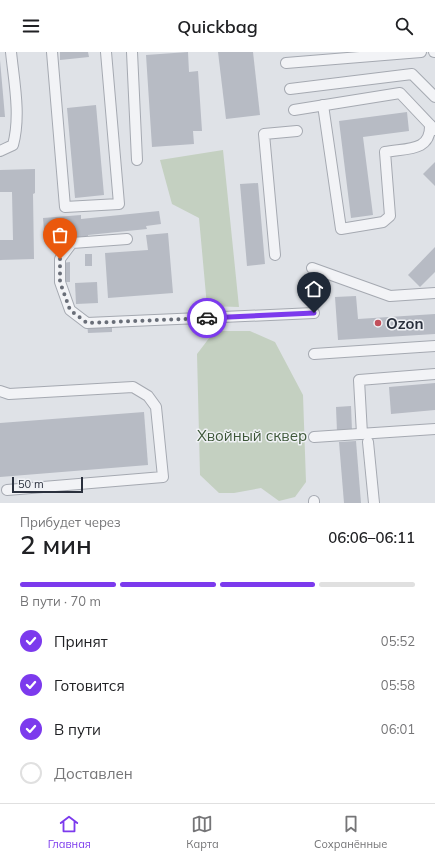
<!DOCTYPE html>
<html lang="ru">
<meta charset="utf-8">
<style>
body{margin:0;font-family:Mulish,sans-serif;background:#f2f2f2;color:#202124;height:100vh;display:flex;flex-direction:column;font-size:15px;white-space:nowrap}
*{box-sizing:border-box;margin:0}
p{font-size:13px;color:#757577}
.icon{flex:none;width:22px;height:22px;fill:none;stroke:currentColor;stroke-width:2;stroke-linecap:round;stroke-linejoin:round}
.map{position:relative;height:451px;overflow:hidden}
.sheet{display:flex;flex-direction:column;background:#fff;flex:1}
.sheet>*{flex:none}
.scale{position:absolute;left:12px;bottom:10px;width:71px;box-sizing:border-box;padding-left:4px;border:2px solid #2a303d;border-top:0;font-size:11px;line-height:14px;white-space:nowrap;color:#2a303d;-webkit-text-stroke:3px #eff1f5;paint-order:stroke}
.pin{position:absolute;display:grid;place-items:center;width:34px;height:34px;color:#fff;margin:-41px -17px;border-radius:50% 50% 50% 0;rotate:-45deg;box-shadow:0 0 4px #0007}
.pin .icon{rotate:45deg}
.courier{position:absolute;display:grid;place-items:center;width:40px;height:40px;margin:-20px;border:3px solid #7c3aed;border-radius:50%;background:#fff;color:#222;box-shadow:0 1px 5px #0007}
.summary em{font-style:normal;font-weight:600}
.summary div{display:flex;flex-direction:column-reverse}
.summary{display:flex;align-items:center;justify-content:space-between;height:68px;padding:0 20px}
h1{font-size:26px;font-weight:600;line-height:30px}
.bar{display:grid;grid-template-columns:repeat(4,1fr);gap:6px 4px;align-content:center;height:48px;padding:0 20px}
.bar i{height:5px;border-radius:3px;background:#e0e0e0}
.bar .active{background:#7c3aed}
.bar p{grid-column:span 4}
ol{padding:0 20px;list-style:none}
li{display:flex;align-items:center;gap:12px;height:44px}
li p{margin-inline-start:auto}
li .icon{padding:4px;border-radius:50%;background:#7c3aed;color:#fff;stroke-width:4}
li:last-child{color:#757577}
li i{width:22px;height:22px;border:2px solid #e0e0e0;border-radius:50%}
header{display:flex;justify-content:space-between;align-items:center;height:52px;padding:0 20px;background:#fff;font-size:18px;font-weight:600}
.tabs{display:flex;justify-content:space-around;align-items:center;height:56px;border-top:1px solid #e0e0e0;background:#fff;font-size:11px;color:#757577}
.tabs a{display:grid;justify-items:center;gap:2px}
.tabs .active{color:#7c3aed}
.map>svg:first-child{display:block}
.green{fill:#c4d0c1}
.building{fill:#b7bbc4}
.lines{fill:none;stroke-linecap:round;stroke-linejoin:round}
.minor-casing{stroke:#a5a9b1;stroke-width:12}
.minor{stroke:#f2f3f6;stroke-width:10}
.done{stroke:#696e78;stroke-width:4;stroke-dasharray:0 7.2}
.route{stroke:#7c3aed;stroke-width:5}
.poi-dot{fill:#c24f5a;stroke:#eff1f5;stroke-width:1.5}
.labels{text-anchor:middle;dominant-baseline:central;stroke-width:3;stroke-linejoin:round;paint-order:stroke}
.poi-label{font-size:15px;font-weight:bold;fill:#2a303d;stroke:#eff1f5;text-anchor:start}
.park-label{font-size:15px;fill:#3d5738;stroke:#eff1f5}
</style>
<header><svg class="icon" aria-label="menu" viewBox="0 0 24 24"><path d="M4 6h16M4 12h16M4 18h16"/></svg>Quickbag<svg class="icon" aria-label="search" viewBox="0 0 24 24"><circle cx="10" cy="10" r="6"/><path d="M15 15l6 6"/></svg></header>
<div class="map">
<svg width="435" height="451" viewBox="0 0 435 451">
<rect width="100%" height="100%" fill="#dfe2e7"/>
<g class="green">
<polygon points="223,98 239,255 207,254 199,166 172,152 160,108"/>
<polygon points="223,279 250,279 275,290 303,343 306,430 295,445 279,449 261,436 234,441 219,441 200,423 197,302 213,281"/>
</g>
<g class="building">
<polygon points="60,0 88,0 89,5 60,8"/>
<polygon points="188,0 189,20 198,19 202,79 193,79 194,92 152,95 146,3"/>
<polygon points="218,0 253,0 260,63 226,67"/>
<polygon points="0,8 5,65 0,65"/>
<polygon points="96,53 104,143 75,146 67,56"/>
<polygon points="407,60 409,79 363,85 373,163 351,166 339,69"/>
<polygon points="435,110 435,134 423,122"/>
<polygon points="35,117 35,141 33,142 34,207 0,208 0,188 13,188 12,140 0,140 0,118"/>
<polygon points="258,131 265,212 247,214 240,132"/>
<polygon points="159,159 161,172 146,174 147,177 88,183 88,188 45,191 43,166 81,163 81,167"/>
<polygon points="168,181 173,241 108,246 105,201 148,198 146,183"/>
<polygon points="435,195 435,220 420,235 408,223"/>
<rect x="85" y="202" width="7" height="12"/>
<polygon points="70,210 70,230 62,230 62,211"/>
<polygon points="97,230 98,251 76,252 75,231"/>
<polygon points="356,244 358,267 435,262 435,282 338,288 335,245"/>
<polygon points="112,271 112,280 88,281 87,272"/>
<polygon points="435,331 435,358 391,362 389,335"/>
<polygon points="351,354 352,379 337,380 336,355"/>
<polygon points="144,360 148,413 0,425 0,371"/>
<polygon points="356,389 361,451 344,451 339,390"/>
</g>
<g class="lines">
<g class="minor-casing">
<g id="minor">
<polyline points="52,0 65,155 119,152 106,0"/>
<polyline points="132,0 137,108"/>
<polyline points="434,0 435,0"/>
<polyline points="286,11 421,0"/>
<polyline points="290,37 412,22 435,45"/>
<path d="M323,53L341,177L383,170L390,164L385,100C406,96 431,100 430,73"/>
<polyline points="294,58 400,41 435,78"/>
<path d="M0,99L13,93C21,63 14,30 11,0"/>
<polyline points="127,187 72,191 60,207 60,230 70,258 87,271 314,261"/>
<polyline points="275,203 264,82 297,79"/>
<polyline points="312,216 390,244 435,241"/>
<polyline points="314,302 435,294"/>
<polyline points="0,339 9,342 133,335 148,344 156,355 163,425 7,438"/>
<polyline points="362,382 359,328 435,322"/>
<polyline points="314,385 435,377"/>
<polyline points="368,390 374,451"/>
<polyline points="314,449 314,451"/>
</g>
</g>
<use href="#minor" class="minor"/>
</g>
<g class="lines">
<polyline class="done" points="60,207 60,230 70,258 87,271 207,266"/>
<polyline class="route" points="207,266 314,261"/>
</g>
<circle class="poi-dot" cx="378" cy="271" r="4"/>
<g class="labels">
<g class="poi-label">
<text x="386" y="271">Ozon</text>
</g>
<g class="park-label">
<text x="252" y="383">Хвойный сквер</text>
</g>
</g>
</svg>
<div class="scale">50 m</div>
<div class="pin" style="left:60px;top:207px;background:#ea580c"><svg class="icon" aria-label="bag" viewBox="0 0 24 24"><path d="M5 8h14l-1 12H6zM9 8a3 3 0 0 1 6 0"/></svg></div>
<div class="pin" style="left:314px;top:261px;background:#1f2937"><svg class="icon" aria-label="home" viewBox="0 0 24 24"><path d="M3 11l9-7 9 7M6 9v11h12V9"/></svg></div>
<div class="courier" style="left:207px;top:266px"><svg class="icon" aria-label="car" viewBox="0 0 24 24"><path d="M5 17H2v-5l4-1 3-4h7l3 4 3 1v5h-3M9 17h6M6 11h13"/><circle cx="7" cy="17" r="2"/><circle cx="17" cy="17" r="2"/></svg></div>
</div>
<section class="sheet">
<div class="summary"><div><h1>2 мин</h1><p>Прибудет через</p></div><em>06:06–06:11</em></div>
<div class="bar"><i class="active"></i><i class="active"></i><i class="active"></i><i></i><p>В пути · 70 m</p></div>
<ol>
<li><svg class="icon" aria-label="check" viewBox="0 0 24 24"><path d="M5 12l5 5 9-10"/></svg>Принят<p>05:52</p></li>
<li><svg class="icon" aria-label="check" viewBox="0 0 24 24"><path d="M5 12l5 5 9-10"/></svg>Готовится<p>05:58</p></li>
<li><svg class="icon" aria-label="check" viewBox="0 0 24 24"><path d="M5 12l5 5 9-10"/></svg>В пути<p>06:01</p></li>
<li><i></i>Доставлен</li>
</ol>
</section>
<nav class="tabs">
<a class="active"><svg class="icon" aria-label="home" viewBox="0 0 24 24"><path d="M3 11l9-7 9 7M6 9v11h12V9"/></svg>Главная</a>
<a><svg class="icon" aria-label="map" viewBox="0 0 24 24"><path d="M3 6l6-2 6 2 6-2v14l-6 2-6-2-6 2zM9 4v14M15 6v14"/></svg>Карта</a>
<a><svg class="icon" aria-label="saved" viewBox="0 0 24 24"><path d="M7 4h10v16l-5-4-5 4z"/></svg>Сохранённые</a>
</nav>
